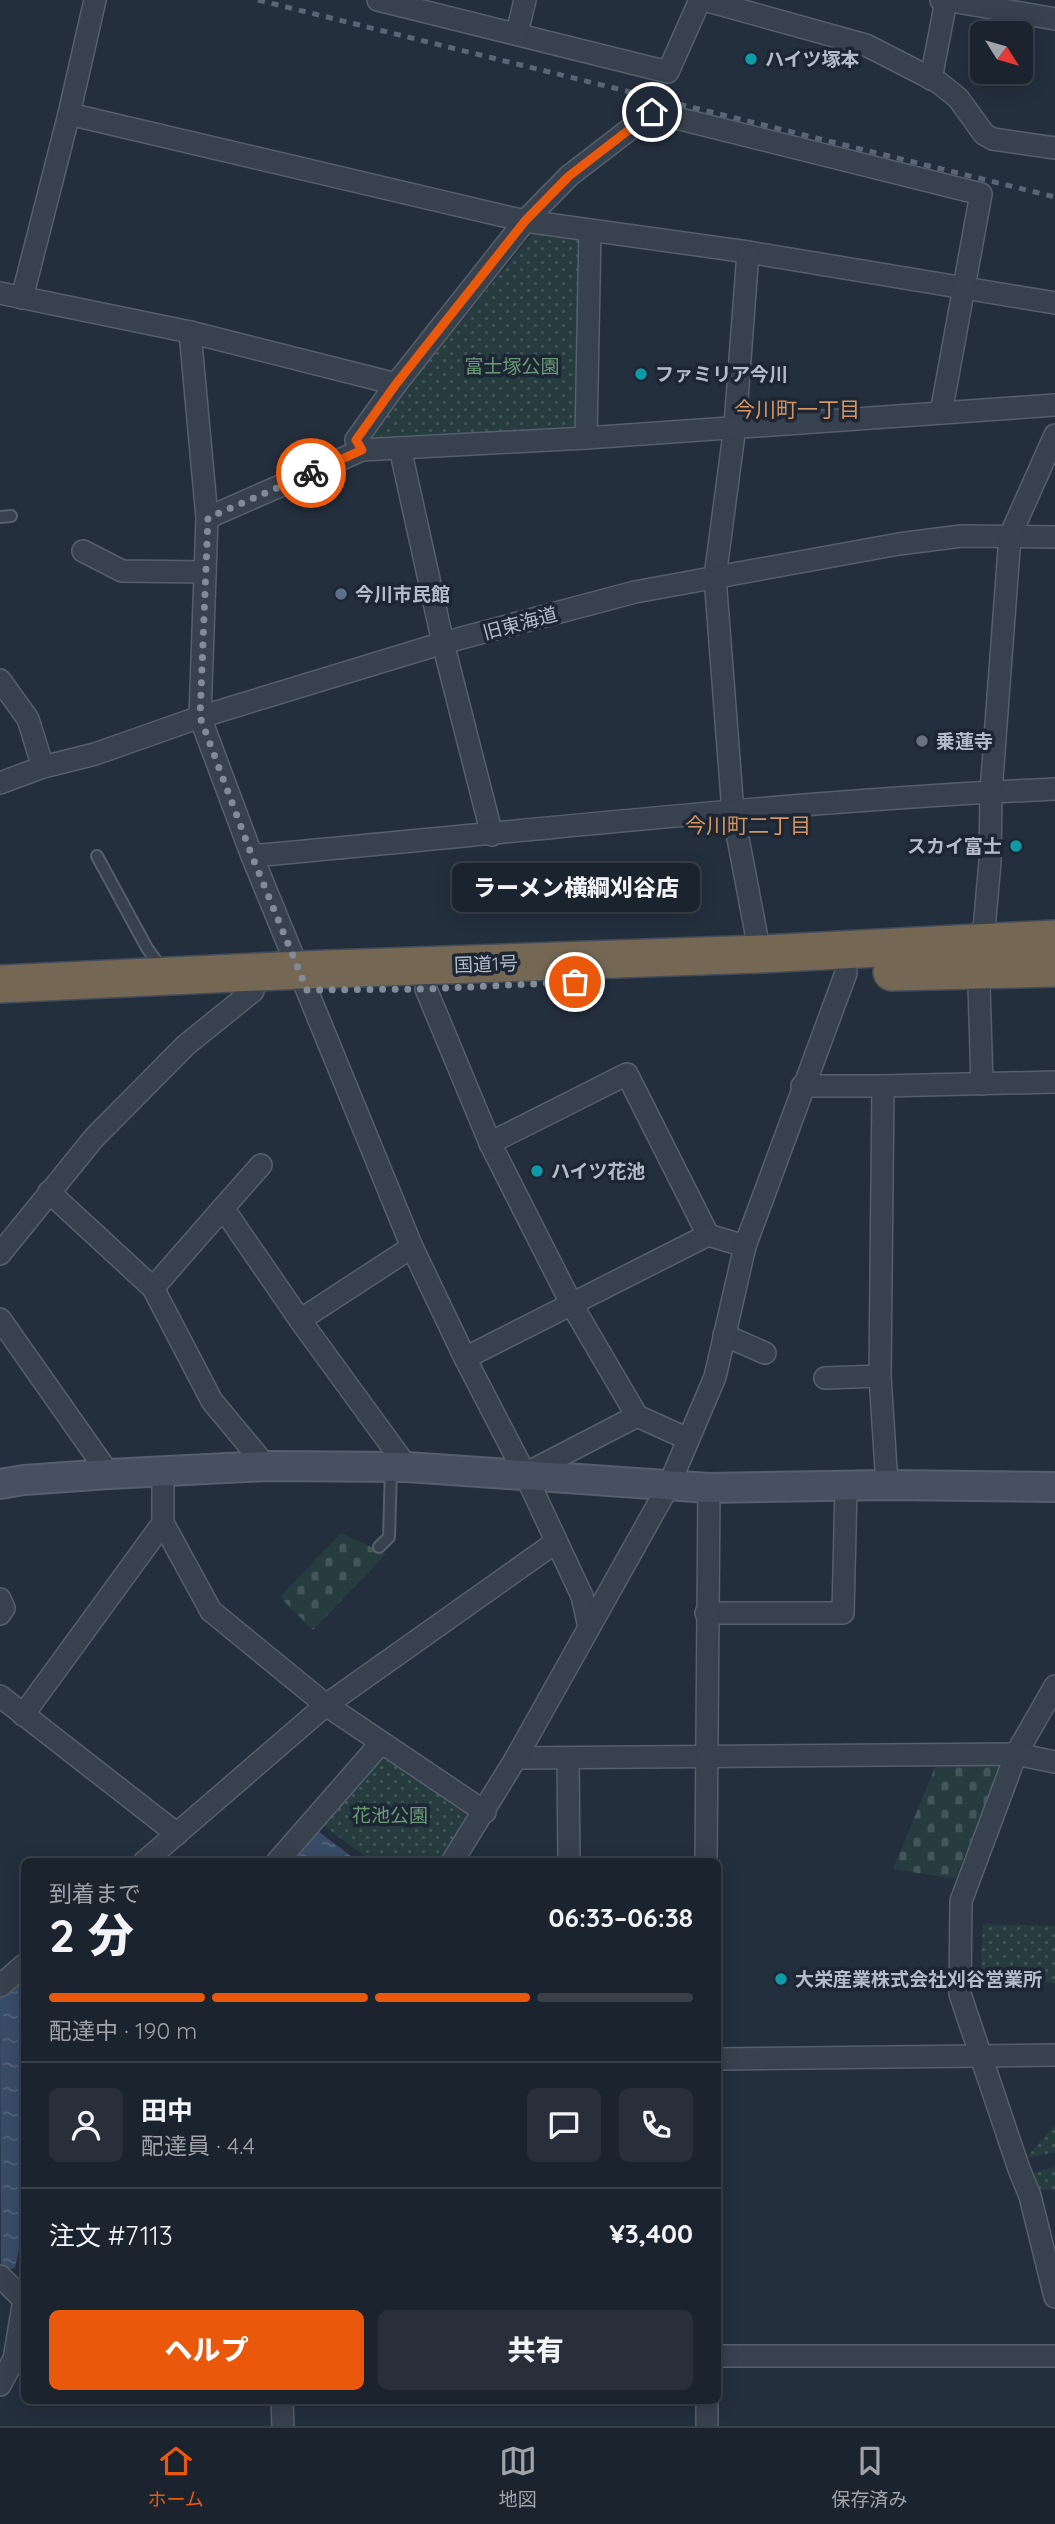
<!DOCTYPE html>
<html lang="ja">
<meta charset="utf-8">
<style>
body{margin:0;font-family:Quicksand,"Noto Sans JP",sans-serif;background:#282f3a;color:#f1f3f6;height:100vh;display:flex;flex-direction:column;font-size:26px;white-space:nowrap}
*{box-sizing:border-box;margin:0}
p{font-size:23px;color:#a0a4aa}
.icon{flex:none;width:38px;height:38px;fill:none;stroke:currentColor;stroke-width:2;stroke-linecap:round;stroke-linejoin:round}
.map{position:relative;flex:1;overflow:hidden}
.side{position:absolute;left:21px;top:1858px;width:700px;height:546px;display:flex;flex-direction:column;background:#1b232e;border-radius:10px;box-shadow:0 4px 18px #0003,0 0 0 2px #39404a}
.side>*{flex:none}
.needle{width:46px;rotate:127deg}
.buttons{position:absolute;left:970px;top:21px;display:grid;gap:14px}
.buttons a{display:grid;place-items:center;width:63px;height:63px;border-radius:10px;background:#1b232e;box-shadow:0 4px 18px #0003,0 0 0 2px #39404a;font-size:35px}
.pin{position:absolute;display:grid;place-items:center;width:60px;height:60px;color:#fff;margin:-30px;border:4px solid #fff;border-radius:50%;box-shadow:0 2px 7px #0007}
.courier{position:absolute;display:grid;place-items:center;width:70px;height:70px;margin:-35px;border:5px solid #ea580c;border-radius:50%;background:#fff;color:#222;box-shadow:0 2px 9px #0007}
.bubble{position:absolute;height:49px;border-radius:10px;background:#1b232e;box-shadow:0 4px 18px #0003,0 0 0 2px #39404a;font-size:23px;font-weight:800;line-height:49px;text-align:center}
.overview em{font-style:normal;font-weight:800}
.overview div{display:flex;flex-direction:column-reverse}
.overview{display:flex;align-items:center;justify-content:space-between;height:119px;padding:0 28px}
h1{font-size:46px;font-weight:800;line-height:52px}
.bar{display:grid;grid-template-columns:repeat(4,1fr);gap:10px 7px;align-content:center;height:84px;padding:0 28px}
.bar i{height:9px;border-radius:5px;background:#39404a}
.bar .selected{background:#ea580c}
.bar p{grid-column:span 4}
.line{display:flex;align-items:center;gap:18px;padding:0 28px;border-top:2px solid #39404a}
.line div{flex:1}
.round{display:grid;place-items:center;flex:none;width:74px;height:74px;border-radius:10px;background:#282f3a}
.action{display:flex;gap:14px;margin-top:auto;padding:14px 28px}
.action a{flex:1;height:80px;border-radius:10px;background:#ea580c;color:#fff;font-size:28px;font-weight:800;line-height:80px;text-align:center}
.action a+a{background:#282f3a;color:#f1f3f6}
.menu{display:flex;justify-content:space-around;align-items:center;height:98px;border-top:2px solid #39404a;background:#1b232e;font-size:19px;color:#a0a4aa}
.menu a{display:grid;justify-items:center;gap:4px}
.menu .selected{color:#ea580c}
.map>svg:first-child{display:block}
.green{fill:url(#green-dots)}
.cemetery{fill:url(#cemetery-stones)}
.water{fill:url(#water-ripples)}
.lines{fill:none;stroke-linecap:round;stroke-linejoin:round}
.lane-casing{stroke:#565f6c;stroke-width:14}
.street-casing{stroke:#565f6c;stroke-width:24}
.secondary-casing{stroke:#565f6c;stroke-width:32}
.highway-casing{stroke:#434c59;stroke-width:40}
.lane{stroke:#38414e;stroke-width:10}
.street{stroke:#38414e;stroke-width:21}
.secondary{stroke:#465061;stroke-width:28}
.highway{stroke:#746855;stroke-width:37}
.rail{stroke:#5a6575;stroke-width:5;stroke-dasharray:7 7;stroke-linecap:butt}
.done{stroke:#828b98;stroke-width:7;stroke-dasharray:0 12.6}
.route{stroke:#ea580c;stroke-width:9}
.culture-dot{fill:#0f9aa8;stroke:#1d2633;stroke-width:2.5}
.service-dot{fill:#5c6f8a;stroke:#1d2633;stroke-width:2.5}
.worship-dot{fill:#6b7280;stroke:#1d2633;stroke-width:2.5}
.labels{text-anchor:middle;dominant-baseline:central;stroke-width:7;stroke-linejoin:round;paint-order:stroke}
.poi-label{font-size:19px;font-weight:bold;fill:#b4bcc9;stroke:#1d2633;text-anchor:start}
.park-label{font-size:19px;fill:#6b9a76;stroke:#1d2633}
.street-label{font-size:19px;fill:#b4bcc9;stroke:#1d2633}
.neighbourhood-label{font-size:21px;fill:#d59563;stroke:#1d2633}
</style>
<div class="map">
<svg width="1055" height="2426" viewBox="0 0 1055 2426">
<defs>
<pattern id="green-dots" width="8" height="8" patternUnits="userSpaceOnUse" patternTransform="scale(1.75)"><rect width="8" height="8" fill="#263c3f"/><path d="M2 2h.1M6 6h.1" fill="none" stroke="#435659" stroke-width="1.8" stroke-linecap="round"/></pattern>
<pattern id="cemetery-stones" width="16" height="16" patternUnits="userSpaceOnUse" patternTransform="scale(1.75)"><rect width="16" height="16" fill="#263c3f"/><path d="M2 7V4a2 2 0 0 1 4 0v3zM10 15v-3a2 2 0 0 1 4 0v3z" fill="#435659"/></pattern>
<pattern id="water-ripples" width="26" height="14" patternUnits="userSpaceOnUse" patternTransform="scale(1.75)"><rect width="26" height="14" fill="#394c67"/><path d="M2 4q2-2 4 0t4 0M15 11q2-2 4 0t4 0" fill="none" stroke="#53647b"/></pattern>
</defs>
<rect width="100%" height="100%" fill="#242f3e"/>
<g class="green">
<polygon points="536,230 582,237 577,429 372,442 368,436"/>
<polygon points="382,1754 474,1814 442,1862 373,1862 320,1823"/>
<polygon points="983,1924 1055,1926 1055,1983 980,1981"/>
<polygon points="1055,2125 1055,2152 1026,2158"/>
<polygon points="1055,2166 1055,2190 1033,2190 1026,2176"/>
</g>
<g class="cemetery">
<polygon points="341,1533 386,1554 313,1630 280,1597"/>
<polygon points="1003,1763 955,1879 893,1869 936,1765"/>
</g>
<g class="water">
<polygon points="315,1829 359,1862 287,1862"/>
<polygon points="24,1973 24,2226 15,2268 1,2271 0,1994"/>
</g>
<g class="lines">
<g class="lane-casing">
<g id="lane">
<polyline points="0,517 11,516"/>
<polyline points="97,856 147,948 162,969"/>
<polyline points="379,1547 389,1537 391,1468"/>
</g>
</g>
<g class="street-casing">
<g id="street">
<polyline points="378,0 668,72 700,0"/>
<polyline points="704,0 866,45 938,82 958,98 984,134 993,139 1055,148"/>
<polyline points="946,0 1055,19"/>
<polyline points="517,33 525,0"/>
<polyline points="931,79 946,1 941,0"/>
<polyline points="69,114 525,221 748,252 1055,303"/>
<polyline points="748,252 735,426 715,577 733,812 760,954"/>
<polyline points="0,293 190,332 396,384"/>
<polyline points="22,298 69,114 95,0"/>
<polyline points="190,332 207,518 200,717 252,856 412,1247 465,1358 525,1474 582,1596 589,1627"/>
<polyline points="586,438 590,230"/>
<polyline points="400,448 443,643 492,835"/>
<polyline points="362,450 356,440 396,384 525,221 569,176 652,112 981,194 941,413"/>
<polyline points="207,518 362,450 586,438 1055,405"/>
<polyline points="83,551 122,571 205,572"/>
<polyline points="0,680 28,719 43,767"/>
<polyline points="0,783 43,767 95,754 200,717 443,643 635,592 899,544 961,536 1055,537"/>
<path d="M252,856C519,832 787,801 1055,789"/>
<polyline points="984,929 990,862 991,792 1010,536 1055,435"/>
<polyline points="979,986 982,1084"/>
<polyline points="426,989 490,1143 572,1305 637,1416 688,1439"/>
<polyline points="802,1086 883,1086 1055,1082"/>
<polyline points="883,1086 880,1376 887,1485"/>
<polyline points="490,1143 627,1074 708,1235 745,1246"/>
<polyline points="49,1192 153,1288"/>
<polyline points="223,1208 261,1165"/>
<polyline points="0,1254 94,1138 186,1045 253,991"/>
<polyline points="0,1319 109,1474"/>
<polyline points="300,1320 407,1467"/>
<polyline points="724,1335 765,1353"/>
<polyline points="465,1358 708,1235"/>
<polyline points="825,1378 880,1376"/>
<polyline points="266,1466 212,1401 153,1288 223,1208 300,1320 412,1247"/>
<polyline points="163,1472 163,1523 211,1611 326,1705 485,1812"/>
<polyline points="525,1474 637,1416"/>
<polyline points="0,1599 4,1608 0,1614"/>
<polyline points="706,1613 843,1613 846,1487"/>
<polyline points="1055,1686 1016,1754 961,1901 960,1994 1019,2169 1030,2196 1055,2297"/>
<polyline points="0,1696 177,1834"/>
<polyline points="23,1715 163,1523"/>
<polyline points="516,1758 1016,1754 1055,1762"/>
<polyline points="568,1758 569,1862"/>
<polyline points="144,1862 326,1705 556,1542"/>
<polyline points="277,1862 380,1744"/>
<polyline points="452,1862 516,1758 669,1485 715,1377 745,1246 846,973"/>
<polyline points="706,1862 709,1488"/>
<polyline points="0,1986 24,1965"/>
<polyline points="718,2059 1055,2055"/>
<polyline points="0,2276 24,2300"/>
<polyline points="718,2356 1055,2356"/>
<polyline points="0,2385 14,2359 24,2300"/>
<polyline points="282,2401 283,2426"/>
<polyline points="707,2401 707,2426"/>
</g>
</g>
<g class="secondary-casing">
<polyline id="secondary" points="0,1484 24,1480 109,1474 266,1466 407,1467 709,1488 887,1485 1055,1487"/>
</g>
<g class="highway-casing">
<g id="highway">
<polyline points="892,972 1055,968"/>
<polyline points="0,984 300,970 760,954 1055,939"/>
</g>
</g>
<use href="#lane" class="lane"/>
<use href="#street" class="street"/>
<use href="#secondary" class="secondary"/>
<use href="#highway" class="highway"/>
<polyline class="rail" points="258,0 1055,197"/>
</g>
<g class="lines">
<polyline class="done" points="311,473 208,518 200,717 252,856 307,990 426,989 575,982"/>
<polyline class="route" points="311,473 362,450 356,440 396,384 525,221 569,176 652,112"/>
</g>
<g class="culture-dot">
<circle cx="751" cy="59" r="7"/>
<circle cx="641" cy="374" r="7"/>
<circle cx="1016" cy="846" r="7"/>
<circle cx="537" cy="1171" r="7"/>
<circle cx="781" cy="1979" r="7"/>
</g>
<circle class="service-dot" cx="341" cy="594" r="7"/>
<circle class="worship-dot" cx="922" cy="741" r="7"/>
<g class="labels">
<g class="poi-label">
<text x="765" y="59">ハイツ塚本</text>
<text x="655" y="374">ファミリア今川</text>
<text x="355" y="594">今川市民館</text>
<text x="936" y="741">乗蓮寺</text>
<text x="1002" y="846" text-anchor="end">スカイ富士</text>
<text x="551" y="1171">ハイツ花池</text>
<text x="795" y="1979">大栄産業株式会社刈谷営業所</text>
</g>
<g class="park-label">
<text x="512" y="366">富士塚公園</text>
<text x="390" y="1815">花池公園</text>
</g>
<g class="street-label">
<text transform="translate(520 623) rotate(-15)">旧東海道</text>
<text transform="translate(486 964) rotate(-2)">国道1号</text>
</g>
<g class="neighbourhood-label">
<text x="797" y="409">今川町一丁目</text>
<text x="748" y="825">今川町二丁目</text>
</g>
</g>
</svg>
<div class="buttons">
<a><svg class="needle" viewBox="-14 -14 28 28"><path d="M0-13l5 13h-10z" fill="#e53935"/><path d="M0 13l5-13h-10z" fill="#a0a4aa"/></svg></a>
</div>
<div class="pin" style="left:575px;top:982px;background:#ea580c"><svg class="icon" aria-label="bag" viewBox="0 0 24 24"><path d="M5 8h14l-1 12H6zM9 8a3 3 0 0 1 6 0"/></svg></div>
<div class="pin" style="left:652px;top:112px;background:#1f2937"><svg class="icon" aria-label="home" viewBox="0 0 24 24"><path d="M3 11l9-7 9 7M6 9v11h12V9"/></svg></div>
<div class="courier" style="left:311px;top:473px"><svg class="icon" aria-label="bike" viewBox="0 0 24 24"><circle cx="6" cy="16" r="4"/><circle cx="18" cy="16" r="4"/><path d="M6 16l4-8h5l3 8M10 8l3 8H6M13 5h3"/></svg></div>
<div class="bubble" style="left:452px;top:863px;width:248px">ラーメン横綱刈谷店</div>
<section class="side">
<div class="overview"><div><h1>2 分</h1><p>到着まで</p></div><em>06:33–06:38</em></div>
<div class="bar"><i class="selected"></i><i class="selected"></i><i class="selected"></i><i></i><p>配達中 · 190 m</p></div>
<div class="line" style="height:126px"><a class="round"><svg class="icon" aria-label="person" viewBox="0 0 24 24"><circle cx="12" cy="8" r="4"/><path d="M4 21q1-7 8-7t8 7"/></svg></a><div><b>田中</b><p>配達員 · 4.4</p></div><a class="round"><svg class="icon" aria-label="chat" viewBox="0 0 24 24"><path d="M4 5h16v11H9l-5 4z"/></svg></a><a class="round"><svg class="icon" aria-label="phone" viewBox="0 0 24 24"><path d="M5 4h4l2 5-3 2q2 4 5 5l2-3 5 2v4C11 20 4 13 5 4z"/></svg></a></div>
<div class="line" style="height:91px"><div>注文 #7113</div><b>¥3,400</b></div>
<div class="action"><a>ヘルプ</a><a>共有</a></div>
</section>
</div>
<nav class="menu">
<a class="selected"><svg class="icon" aria-label="home" viewBox="0 0 24 24"><path d="M3 11l9-7 9 7M6 9v11h12V9"/></svg>ホーム</a>
<a><svg class="icon" aria-label="map" viewBox="0 0 24 24"><path d="M3 6l6-2 6 2 6-2v14l-6 2-6-2-6 2zM9 4v14M15 6v14"/></svg>地図</a>
<a><svg class="icon" aria-label="saved" viewBox="0 0 24 24"><path d="M7 4h10v16l-5-4-5 4z"/></svg>保存済み</a>
</nav>
